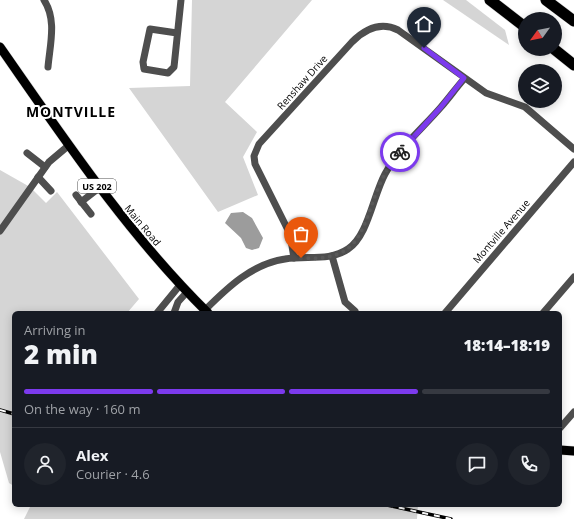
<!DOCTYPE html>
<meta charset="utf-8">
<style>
body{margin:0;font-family:"Open Sans",sans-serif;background:#20242c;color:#f1f3f6;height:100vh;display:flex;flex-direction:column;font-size:15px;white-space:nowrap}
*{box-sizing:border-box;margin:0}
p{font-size:13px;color:#9ea1a6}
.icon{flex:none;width:22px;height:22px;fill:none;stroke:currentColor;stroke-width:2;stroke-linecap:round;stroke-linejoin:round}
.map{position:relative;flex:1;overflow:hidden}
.drawer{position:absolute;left:12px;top:311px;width:550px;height:196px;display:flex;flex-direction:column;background:#171b24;border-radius:6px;box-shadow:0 2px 10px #0003}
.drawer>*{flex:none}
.needle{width:26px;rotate:237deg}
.controls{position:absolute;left:518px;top:12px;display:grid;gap:8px}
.controls a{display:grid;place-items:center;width:44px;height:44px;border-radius:50%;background:#171b24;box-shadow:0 2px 10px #0003;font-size:20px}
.pin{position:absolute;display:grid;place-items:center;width:34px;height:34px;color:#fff;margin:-41px -17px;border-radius:50% 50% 50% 0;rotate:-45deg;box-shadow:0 0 4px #0007}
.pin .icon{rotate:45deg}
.courier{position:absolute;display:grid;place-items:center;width:40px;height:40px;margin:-20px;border:3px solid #7c3aed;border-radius:50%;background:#fff;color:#222;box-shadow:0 1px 5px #0007}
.head em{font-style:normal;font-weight:800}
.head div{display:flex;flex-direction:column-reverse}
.head{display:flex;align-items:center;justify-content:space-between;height:68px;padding:0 12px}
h1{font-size:26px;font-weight:800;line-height:30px}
.bar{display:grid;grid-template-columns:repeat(4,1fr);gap:6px 4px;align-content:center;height:48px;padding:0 12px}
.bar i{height:5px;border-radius:3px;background:#363941}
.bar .current{background:#7c3aed}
.bar p{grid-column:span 4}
.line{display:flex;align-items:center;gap:10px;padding:0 12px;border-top:1px solid #363941}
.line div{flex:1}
.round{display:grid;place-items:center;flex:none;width:42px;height:42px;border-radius:21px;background:#20242c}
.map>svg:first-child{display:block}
.green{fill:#d5d5d5}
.water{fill:#9c9c9c}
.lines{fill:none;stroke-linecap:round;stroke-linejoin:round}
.major-casing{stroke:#dbdbdb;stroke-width:10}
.highway-casing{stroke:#dbdbdb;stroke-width:12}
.minor{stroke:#4e4e4e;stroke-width:7}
.major{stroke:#000;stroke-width:9}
.highway{stroke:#000;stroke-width:11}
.rail-casing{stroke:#000;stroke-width:3.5}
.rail{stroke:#fff;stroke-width:2;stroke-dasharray:6;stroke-linecap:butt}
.done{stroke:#595959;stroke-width:4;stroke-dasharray:0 7.2}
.route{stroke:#7c3aed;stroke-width:5}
.labels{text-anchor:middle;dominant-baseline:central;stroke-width:4;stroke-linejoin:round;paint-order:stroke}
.shield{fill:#fff;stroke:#4c4c4c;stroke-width:1}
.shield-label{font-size:9px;font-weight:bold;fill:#000}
.street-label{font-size:10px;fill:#000;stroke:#fff}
.district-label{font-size:14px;font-weight:bold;letter-spacing:1px;fill:#000;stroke:#fff}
</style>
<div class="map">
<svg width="574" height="519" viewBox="0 0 574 519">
<rect width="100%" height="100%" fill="#fff"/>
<g class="green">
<polygon points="192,0 312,0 225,102 257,132 243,157 258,195 218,212 129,88 190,86"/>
<polygon points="443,0 466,0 505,30 509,45"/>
<polygon points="0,170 30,187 46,203 57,192 139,299 127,313 14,313 14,486 9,483 0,452"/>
<polygon points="31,505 418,505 417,519 24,519"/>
</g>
<polygon class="water" points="243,212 252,218 263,238 259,248 252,250 246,248 241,238 225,223 231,213"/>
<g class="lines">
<g class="major-casing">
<g id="major">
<path d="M0,47C65,140 127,233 208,313"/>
<polyline points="560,450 574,451"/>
</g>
</g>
<g class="highway-casing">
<g id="highway">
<polyline points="490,0 525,27"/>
<polyline points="546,0 574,21"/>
<polyline points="554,49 574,65"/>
</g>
</g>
<g class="minor">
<path d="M44,0C57,20 50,44 48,67"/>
<polyline points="177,33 150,29 143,62 144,69 168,73 174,67 181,0"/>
<polyline points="27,153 45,167"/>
<polyline points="38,177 51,191"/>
<polyline points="76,195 91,214"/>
<polyline points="81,202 99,188"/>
<polyline points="0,231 49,162 68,146"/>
<polyline points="332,256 345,302 355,311"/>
<path d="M294,258L290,234L255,164L254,156L259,144L352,42C365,29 380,21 398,30L486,93L525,107L574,149"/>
<path d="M205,310C228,287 252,264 285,259C306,255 329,262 348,249C368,236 373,196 385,174C399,148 422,129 441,107C449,98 456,88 464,79"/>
<polyline points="157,313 180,285"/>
<polyline points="174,313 178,302 187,292"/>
<polyline points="445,313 574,162"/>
<polyline points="543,313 574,277"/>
<polyline points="560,428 574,412"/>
</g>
<use href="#major" class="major"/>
<use href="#highway" class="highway"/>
<g class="rail-casing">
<g id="rail">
<polyline points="0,410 14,414"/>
<polyline points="387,505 451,519"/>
</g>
</g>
<use href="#rail" class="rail"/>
</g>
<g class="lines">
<path class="done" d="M301,258C361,262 360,232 379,186C384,174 391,163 400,152"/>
<polyline class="route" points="400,152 441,107 464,78 424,48"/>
</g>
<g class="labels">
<rect class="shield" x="78" y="179" width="38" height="14" rx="3"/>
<g class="shield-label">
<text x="97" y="186">US 202</text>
</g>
<g class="street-label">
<text transform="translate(302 82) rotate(-48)">Renshaw Drive</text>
<text transform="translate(143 225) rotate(50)">Main Road</text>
<text transform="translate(501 231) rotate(-49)">Montville Avenue</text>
</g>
<g class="district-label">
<text x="71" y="111">MONTVILLE</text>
</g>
</g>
</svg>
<div class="controls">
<a><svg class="needle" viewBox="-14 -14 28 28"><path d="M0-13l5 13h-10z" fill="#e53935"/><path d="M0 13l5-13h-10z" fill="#9ea1a6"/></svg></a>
<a><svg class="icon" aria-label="layers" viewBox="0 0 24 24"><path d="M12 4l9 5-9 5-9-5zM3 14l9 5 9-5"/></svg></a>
</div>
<div class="pin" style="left:301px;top:258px;background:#ea580c"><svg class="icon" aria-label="bag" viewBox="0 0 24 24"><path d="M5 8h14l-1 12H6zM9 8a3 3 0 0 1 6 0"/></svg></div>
<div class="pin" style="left:424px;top:48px;background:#1f2937"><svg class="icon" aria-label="home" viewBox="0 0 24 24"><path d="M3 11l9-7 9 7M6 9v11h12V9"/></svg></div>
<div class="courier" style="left:400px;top:152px"><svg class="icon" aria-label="bike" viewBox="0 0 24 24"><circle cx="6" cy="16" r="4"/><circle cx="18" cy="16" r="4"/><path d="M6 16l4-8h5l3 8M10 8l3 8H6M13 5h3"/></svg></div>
<section class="drawer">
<div class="head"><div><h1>2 min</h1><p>Arriving in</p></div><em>18:14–18:19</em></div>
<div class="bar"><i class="current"></i><i class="current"></i><i class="current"></i><i></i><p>On the way · 160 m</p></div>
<div class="line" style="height:72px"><a class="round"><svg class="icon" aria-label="person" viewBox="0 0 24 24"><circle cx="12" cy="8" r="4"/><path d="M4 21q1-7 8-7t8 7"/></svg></a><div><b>Alex</b><p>Courier · 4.6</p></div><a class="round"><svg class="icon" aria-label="chat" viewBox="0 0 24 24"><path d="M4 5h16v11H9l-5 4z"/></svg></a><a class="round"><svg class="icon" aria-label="phone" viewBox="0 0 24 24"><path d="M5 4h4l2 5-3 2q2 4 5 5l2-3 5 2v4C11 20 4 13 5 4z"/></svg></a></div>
</section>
</div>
